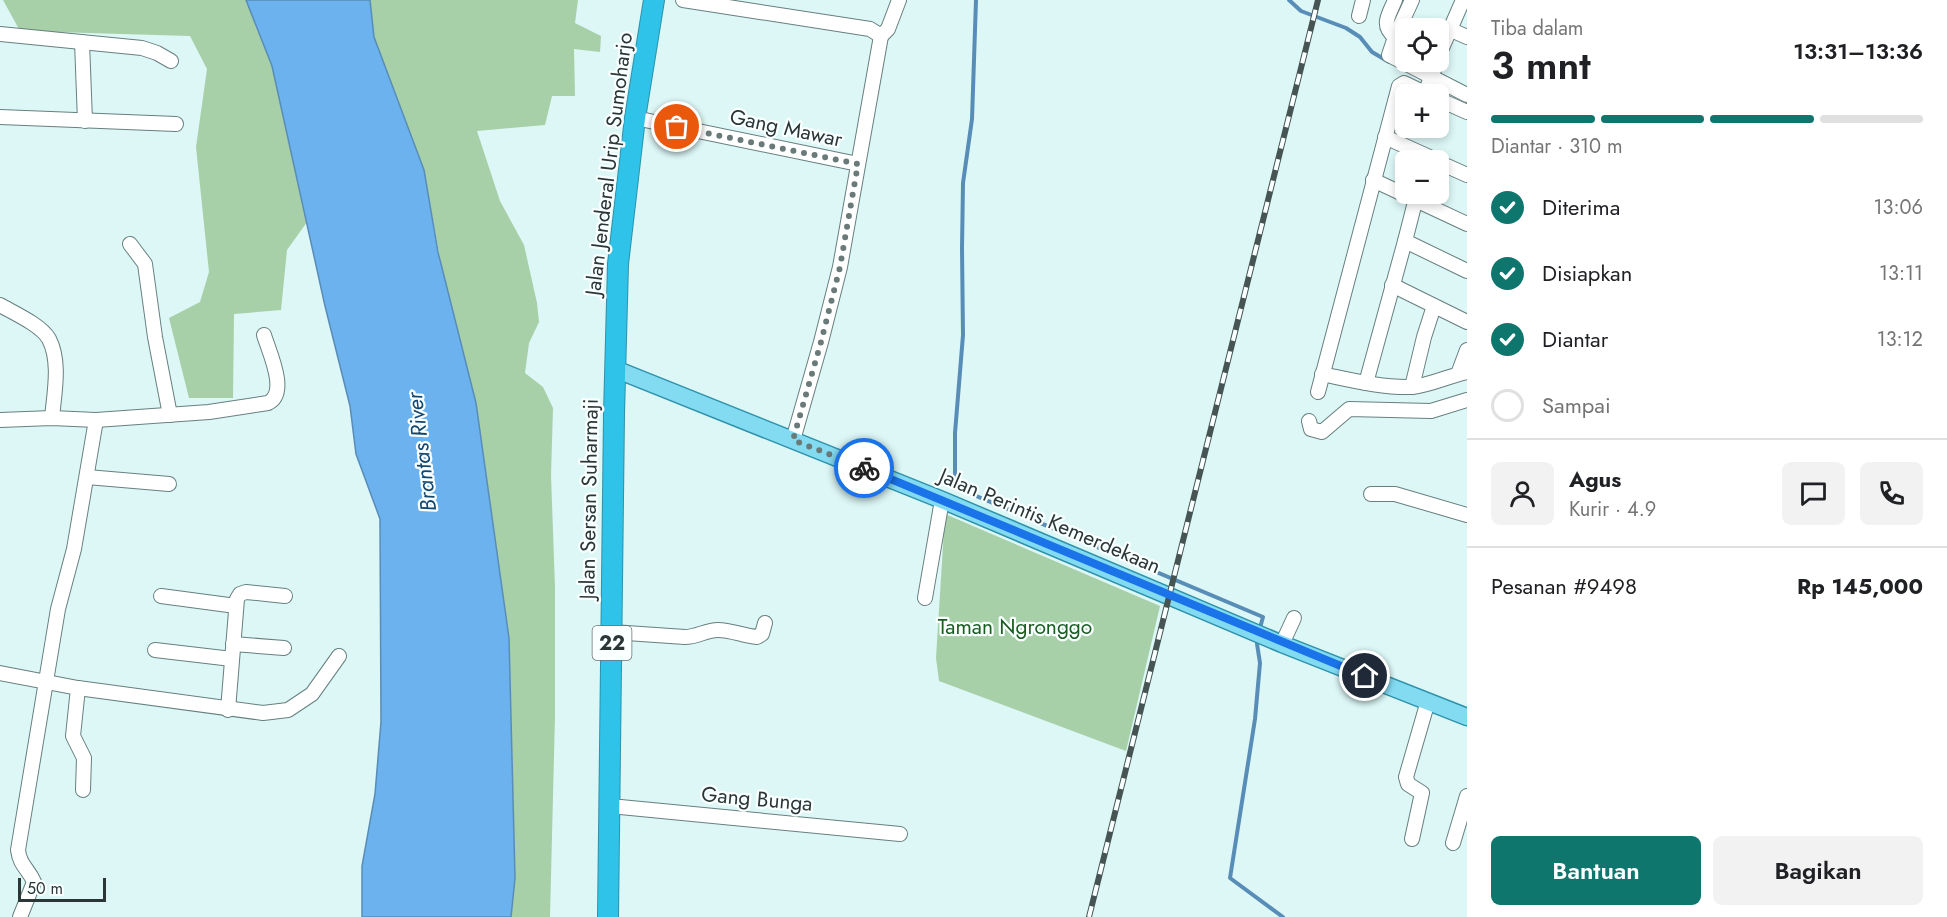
<!DOCTYPE html>
<html lang="id">
<meta charset="utf-8">
<style>
body{margin:0;font-family:Jost,sans-serif;background:#f2f2f2;color:#202124;height:100vh;display:flex;flex-direction:column;font-size:22px;white-space:nowrap}
*{box-sizing:border-box;margin:0}
p{font-size:20px;color:#757577}
.icon{flex:none;width:33px;height:33px;fill:none;stroke:currentColor;stroke-width:2;stroke-linecap:round;stroke-linejoin:round}
.map{position:relative;flex:1;overflow:hidden}
.drawer{display:flex;flex-direction:column;background:#fff;width:480px}
.drawer>*{flex:none}
.buttons{position:absolute;left:1395px;top:18px;display:grid;gap:12px}
.buttons a{display:grid;place-items:center;width:54px;height:54px;border-radius:9px;background:#fff;box-shadow:0 3px 9px #0003;font-size:30px}
.scale{position:absolute;left:18px;bottom:15px;width:88px;box-sizing:border-box;padding-left:6px;border:3px solid #2b3636;border-top:0;font-size:16px;line-height:21px;white-space:nowrap;color:#2b3636;-webkit-text-stroke:4px #faffff;paint-order:stroke}
.pin{position:absolute;display:grid;place-items:center;width:51px;height:51px;color:#fff;margin:-26px;border:3px solid #fff;border-radius:50%;box-shadow:0 2px 6px #0007}
.courier{position:absolute;display:grid;place-items:center;width:60px;height:60px;margin:-30px;border:4px solid #1a73e8;border-radius:50%;background:#fff;color:#222;box-shadow:0 2px 8px #0007}
.overview em{font-style:normal;font-weight:600}
.overview div{display:flex;flex-direction:column-reverse}
.overview{display:flex;align-items:center;justify-content:space-between;height:102px;padding:0 24px}
h1{font-size:39px;font-weight:600;line-height:45px}
.bar{display:grid;grid-template-columns:repeat(4,1fr);gap:9px 6px;align-content:center;height:72px;padding:0 24px}
.bar i{height:8px;border-radius:4px;background:#e0e0e0}
.bar .active{background:#0f766e}
.bar p{grid-column:span 4}
.line{display:flex;align-items:center;gap:15px;padding:0 24px;border-top:2px solid #e0e0e0}
.line div{flex:1}
.round{display:grid;place-items:center;flex:none;width:63px;height:63px;border-radius:9px;background:#f2f2f2}
ol{padding:0 24px;list-style:none}
li{display:flex;align-items:center;gap:18px;height:66px}
li p{margin-inline-start:auto}
li .icon{padding:6px;border-radius:50%;background:#0f766e;color:#fff;stroke-width:4}
li:last-child{color:#757577}
li i{width:33px;height:33px;border:3px solid #e0e0e0;border-radius:50%}
.action{display:flex;gap:12px;margin-top:auto;padding:12px 24px}
.action a{flex:1;height:69px;border-radius:9px;background:#0f766e;color:#fff;font-size:24px;font-weight:600;line-height:69px;text-align:center}
.action a+a{background:#f2f2f2;color:#202124}
main{display:flex;flex:1;min-height:0}
.map>svg:first-child{display:block}
.green{fill:#a7cfa8}
.water{fill:#6cb2ee;stroke:#588db7;stroke-width:1.5}
.lines{fill:none;stroke-linecap:round;stroke-linejoin:round}
.stream{stroke:#588db7;stroke-width:4}
.minor-casing{stroke:#677f7f;stroke-width:16}
.major-casing{stroke:#2e92aa;stroke-width:19}
.highway-casing{stroke:#2e92aa;stroke-width:22}
.minor{stroke:#fff;stroke-width:14}
.major{stroke:#83dbf2;stroke-width:16}
.highway{stroke:#30c3e9;stroke-width:20}
.rail-casing{stroke:#475454;stroke-width:6}
.rail{stroke:#faffff;stroke-width:4;stroke-dasharray:11;stroke-linecap:butt}
.done{stroke:#697a79;stroke-width:6;stroke-dasharray:0 10.8}
.route{stroke:#1a73e8;stroke-width:8}
.labels{text-anchor:middle;dominant-baseline:central;stroke-width:4.5;stroke-linejoin:round;paint-order:stroke}
.shield{fill:#faffff;stroke:#697272;stroke-width:1.5}
.shield-label{font-size:20px;font-weight:bold;fill:#2b3636}
.street-label{font-size:21px;fill:#2b3636;stroke:#faffff}
.park-label{font-size:21px;fill:#1a5d22;stroke:#faffff}
.water-label{font-size:22px;font-style:italic;fill:#13476e;stroke:#faffff}
</style>
<main>
<div class="map">
<svg width="1467" height="917" viewBox="0 0 1467 917">
<rect width="100%" height="100%" fill="#dcf7f6"/>
<g class="green">
<polygon points="3,0 246,0 272,66 307,222 287,250 281,310 234,314 233,398 189,398 169,318 200,302 209,272 196,147 207,69 190,36 20,31"/>
<polygon points="370,0 578,0 575,23 601,36 600,52 574,49 575,96 552,96 545,125 477,131 500,201 524,245 537,303 539,322 529,343 525,373 543,387 553,408 551,475 555,588 555,715 550,917 511,917 515,878 509,638 424,170 374,37"/>
<polygon points="945,514 1160,606 1126,751 939,681 936,658"/>
</g>
<polygon class="water" points="246,0 370,0 374,37 424,170 438,252 476,403 509,638 515,878 511,917 362,917 362,866 375,794 381,722 380,519 356,454 350,406 325,306 272,66"/>
<g class="lines">
<g class="stream">
<polyline points="976,0 972,119 963,183 962,248 963,335 955,433 955,487 1263,617 1260,628"/>
<polyline points="1289,0 1301,11 1346,28 1360,37 1372,52 1389,62"/>
<polyline points="1258,639 1257,644 1260,663 1255,719 1230,878 1283,917"/>
</g>
<g class="minor-casing">
<g id="minor">
<polyline points="683,0 870,29 881,36 840,267 821,342 793,440"/>
<path d="M1395,0C1389,15 1380,25 1395,37L1389,55L1467,95"/>
<polyline points="1359,16 1363,0"/>
<polyline points="1449,29 1467,37"/>
<polyline points="0,34 142,48 157,53 171,61"/>
<polyline points="881,36 888,29 899,0"/>
<polyline points="1395,37 1412,0"/>
<polyline points="82,42 85,121"/>
<polyline points="1438,57 1463,0"/>
<polyline points="1438,99 1467,112"/>
<polyline points="0,117 176,124"/>
<polyline points="635,118 858,164"/>
<polyline points="1385,137 1436,160"/>
<polyline points="1438,162 1467,175"/>
<polyline points="1373,180 1467,224"/>
<polyline points="1416,198 1405,241 1467,271"/>
<polyline points="130,244 145,264 155,337 170,415"/>
<polyline points="1392,285 1467,322"/>
<path d="M0,305C14,313 41,325 49,339C61,362 54,394 52,418"/>
<path d="M1322,374C1351,380 1382,388 1412,387C1431,385 1448,376 1467,372"/>
<polyline points="1458,374 1467,350"/>
<polyline points="1366,383 1405,241"/>
<polyline points="1412,387 1424,337 1434,306"/>
<polyline points="1318,392 1399,86 1404,83 1425,93 1437,62"/>
<path d="M0,420L52,418L96,420L209,412L268,403C289,393 269,352 264,335"/>
<polyline points="1309,421 1311,429 1322,432 1349,409 1431,411 1467,400"/>
<polyline points="87,477 169,484"/>
<polyline points="1371,494 1395,494 1467,515"/>
<polyline points="161,596 236,606"/>
<polyline points="925,598 942,500"/>
<path d="M612,632L685,637C697,637 706,630 718,630C731,630 744,636 757,637L762,634L765,623"/>
<polyline points="233,644 284,648"/>
<polyline points="1282,644 1294,618"/>
<polyline points="155,650 232,659"/>
<polyline points="0,673 78,688 263,713 288,710 312,694 339,656"/>
<polyline points="78,688 73,736 84,758 83,790"/>
<polyline points="228,710 237,599 240,594 246,592 285,596"/>
<polyline points="610,806 900,834"/>
<polyline points="1412,839 1422,793 1408,784 1406,777 1428,701"/>
<polyline points="1453,843 1467,796"/>
<path d="M20,917L34,882C28,868 20,866 18,850L58,609L74,549L96,420"/>
</g>
</g>
<g class="major-casing">
<polyline id="major" points="615,369 942,500 1282,644 1467,717"/>
</g>
<g class="highway-casing">
<polyline id="highway" points="608,917 614,414 618,264 635,118 654,0"/>
</g>
<use href="#minor" class="minor"/>
<use href="#major" class="major"/>
<use href="#highway" class="highway"/>
<g class="rail-casing">
<polyline id="rail" points="1089,917 1318,0"/>
</g>
<use href="#rail" class="rail"/>
</g>
<g class="lines">
<polyline class="done" points="677,127 858,164 840,267 821,342 793,440 864,468"/>
<polyline class="route" points="864,468 1365,676"/>
</g>
<g class="labels">
<rect class="shield" x="592.5" y="626" width="39" height="34" rx="4.5"/>
<g class="shield-label">
<text x="612" y="643">22</text>
</g>
<g class="street-label">
<text transform="translate(786 128) rotate(12)">Gang Mawar</text>
<text transform="translate(609 164) rotate(-83)">Jalan Jenderal Urip Sumoharjo</text>
<text transform="translate(589 499) rotate(-89)">Jalan Sersan Suharmaji</text>
<text transform="translate(1050 521) rotate(23)">Jalan Perintis Kemerdekaan</text>
<text transform="translate(757 799) rotate(5)">Gang Bunga</text>
</g>
<g class="park-label">
<text x="1015" y="627">Taman Ngronggo</text>
</g>
<g class="water-label">
<text transform="translate(421 452) rotate(-97)">Brantas River</text>
</g>
</g>
</svg>
<div class="buttons">
<a><svg class="icon" aria-label="locate" viewBox="0 0 24 24"><circle cx="12" cy="12" r="6"/><path d="M12 2v4M12 18v4M2 12h4M18 12h4"/></svg></a>
<a>+</a>
<a>−</a>
</div>
<div class="scale">50 m</div>
<div class="pin" style="left:677px;top:127px;background:#ea580c"><svg class="icon" aria-label="bag" viewBox="0 0 24 24"><path d="M5 8h14l-1 12H6zM9 8a3 3 0 0 1 6 0"/></svg></div>
<div class="pin" style="left:1365px;top:676px;background:#1f2937"><svg class="icon" aria-label="home" viewBox="0 0 24 24"><path d="M3 11l9-7 9 7M6 9v11h12V9"/></svg></div>
<div class="courier" style="left:864px;top:468px"><svg class="icon" aria-label="bike" viewBox="0 0 24 24"><circle cx="6" cy="16" r="4"/><circle cx="18" cy="16" r="4"/><path d="M6 16l4-8h5l3 8M10 8l3 8H6M13 5h3"/></svg></div>
</div>
<section class="drawer">
<div class="overview"><div><h1>3 mnt</h1><p>Tiba dalam</p></div><em>13:31–13:36</em></div>
<div class="bar"><i class="active"></i><i class="active"></i><i class="active"></i><i></i><p>Diantar · 310 m</p></div>
<ol>
<li><svg class="icon" aria-label="check" viewBox="0 0 24 24"><path d="M5 12l5 5 9-10"/></svg>Diterima<p>13:06</p></li>
<li><svg class="icon" aria-label="check" viewBox="0 0 24 24"><path d="M5 12l5 5 9-10"/></svg>Disiapkan<p>13:11</p></li>
<li><svg class="icon" aria-label="check" viewBox="0 0 24 24"><path d="M5 12l5 5 9-10"/></svg>Diantar<p>13:12</p></li>
<li><i></i>Sampai</li>
</ol>
<div class="line" style="height:108px"><a class="round"><svg class="icon" aria-label="person" viewBox="0 0 24 24"><circle cx="12" cy="8" r="4"/><path d="M4 21q1-7 8-7t8 7"/></svg></a><div><b>Agus</b><p>Kurir · 4.9</p></div><a class="round"><svg class="icon" aria-label="chat" viewBox="0 0 24 24"><path d="M4 5h16v11H9l-5 4z"/></svg></a><a class="round"><svg class="icon" aria-label="phone" viewBox="0 0 24 24"><path d="M5 4h4l2 5-3 2q2 4 5 5l2-3 5 2v4C11 20 4 13 5 4z"/></svg></a></div>
<div class="line" style="height:78px"><div>Pesanan #9498</div><b>Rp 145,000</b></div>
<div class="action"><a>Bantuan</a><a>Bagikan</a></div>
</section>
</main>
